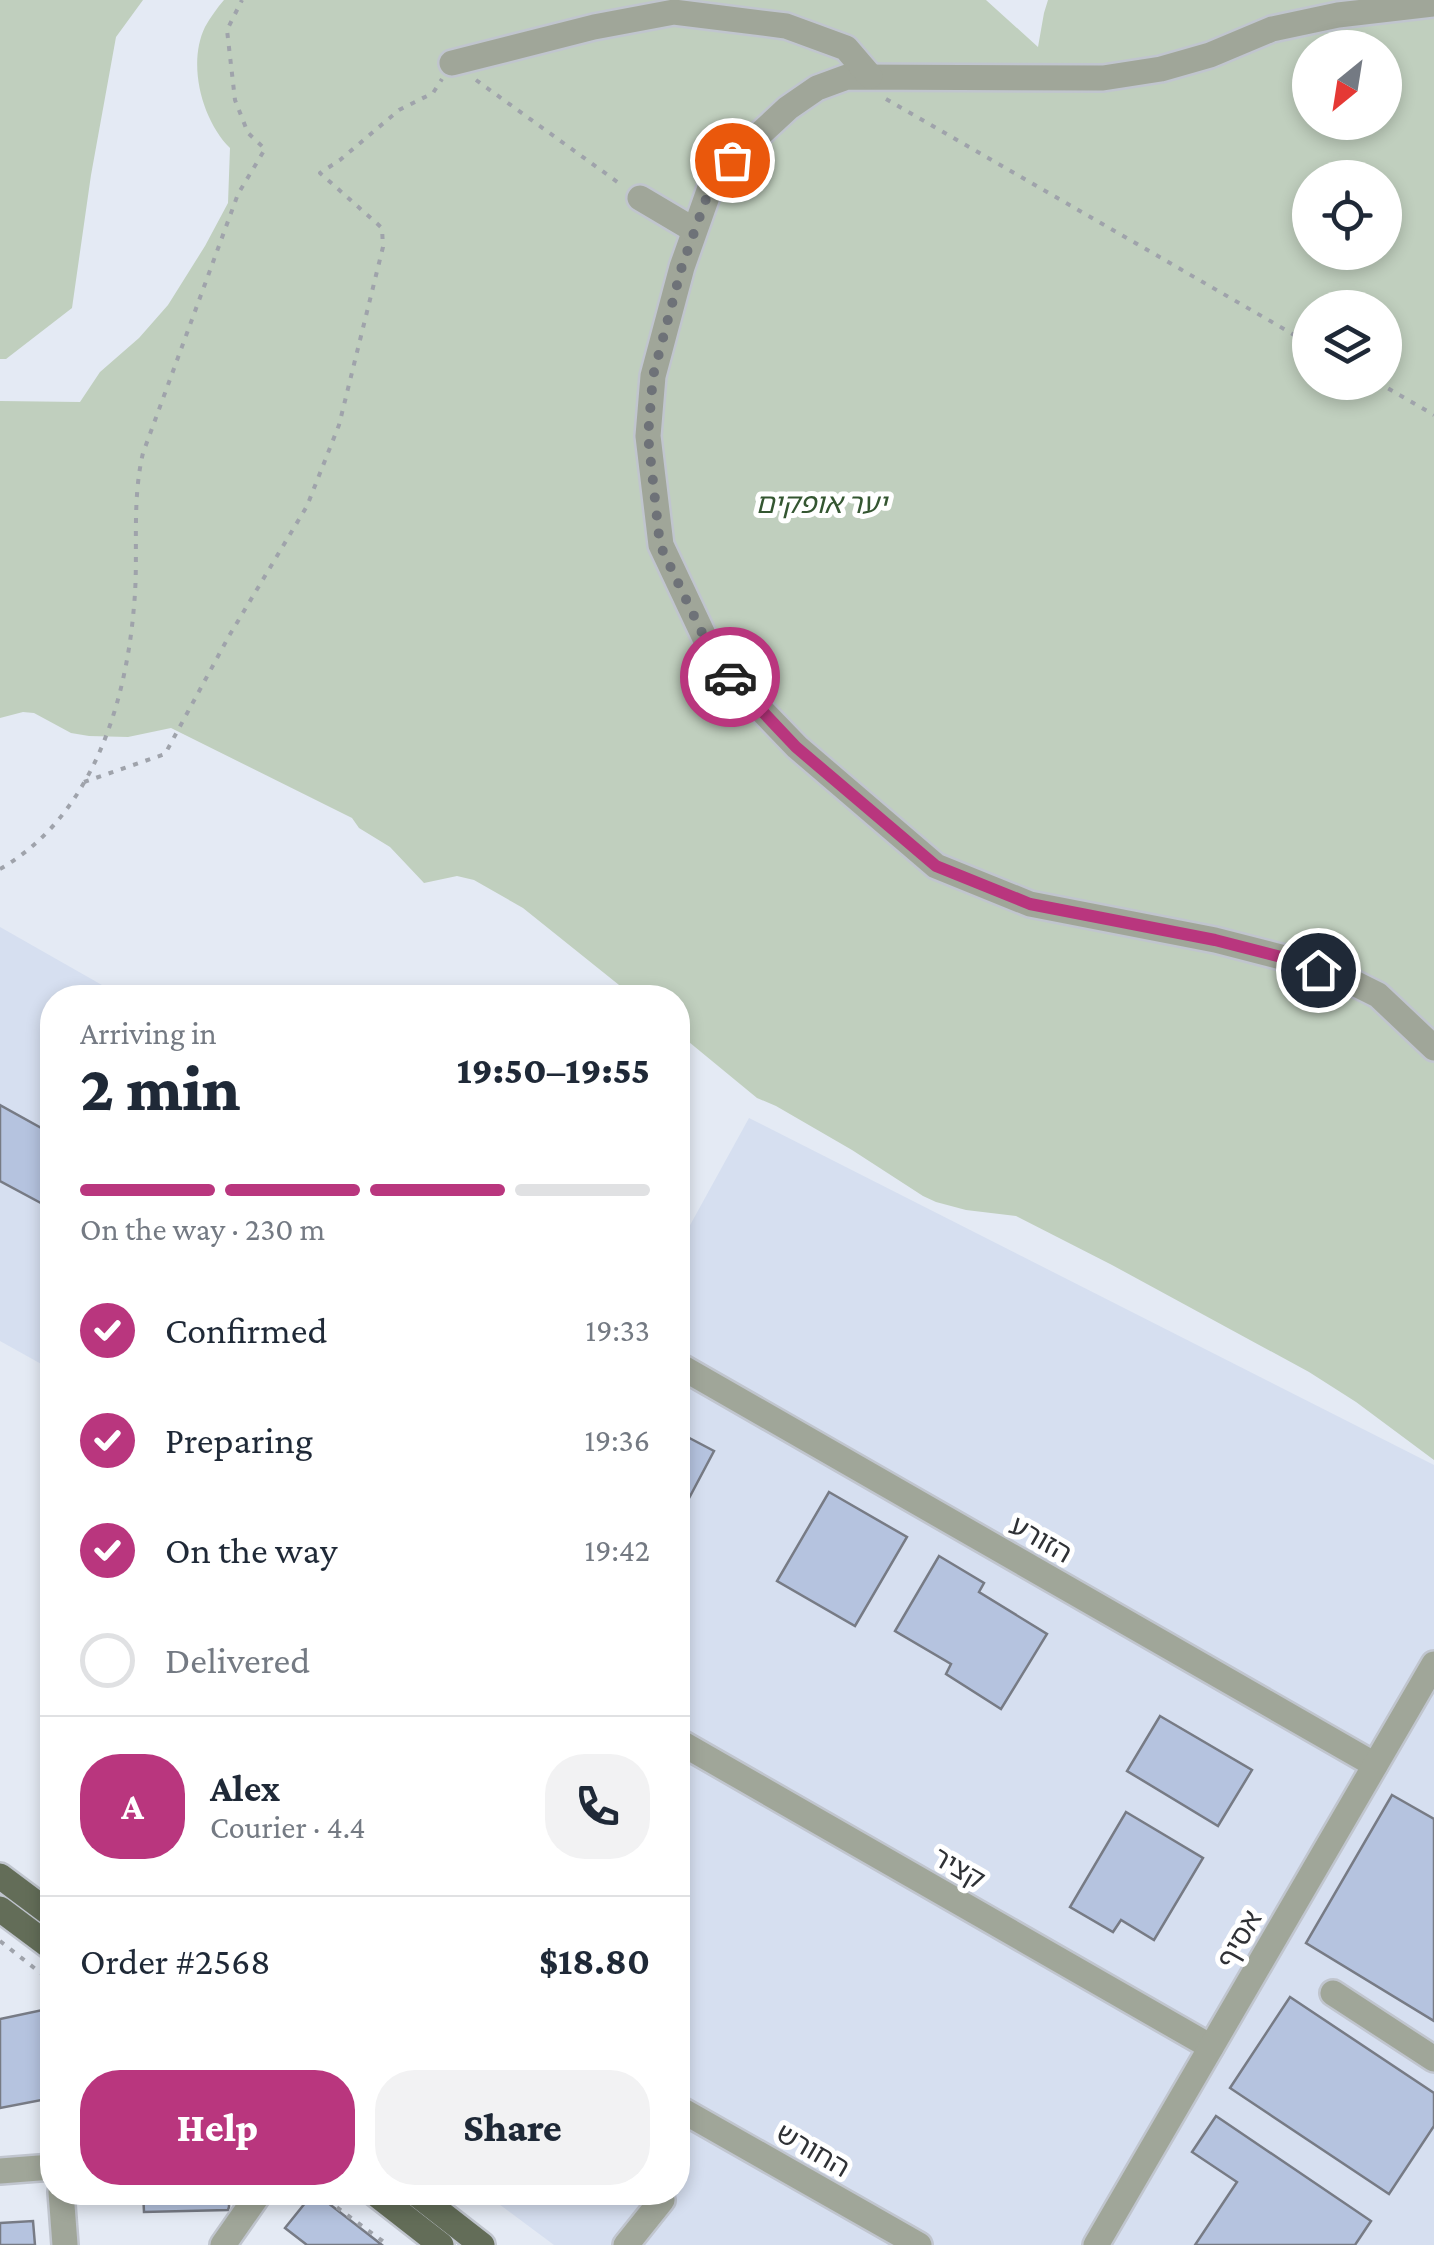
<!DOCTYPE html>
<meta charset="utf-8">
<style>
body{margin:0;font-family:"Crimson Pro","Noto Sans Hebrew",serif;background:#f2f2f3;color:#1f2937;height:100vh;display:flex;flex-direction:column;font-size:38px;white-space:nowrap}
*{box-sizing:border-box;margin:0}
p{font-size:32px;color:#747a83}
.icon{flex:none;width:55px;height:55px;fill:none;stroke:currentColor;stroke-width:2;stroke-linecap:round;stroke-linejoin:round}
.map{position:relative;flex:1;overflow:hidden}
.details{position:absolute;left:40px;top:985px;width:650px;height:1220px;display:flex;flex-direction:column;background:#fff;border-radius:40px;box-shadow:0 5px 15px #0003}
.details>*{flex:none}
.needle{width:65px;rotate:210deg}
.controls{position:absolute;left:1292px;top:30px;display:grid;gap:20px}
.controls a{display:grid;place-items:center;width:110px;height:110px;border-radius:50%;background:#fff;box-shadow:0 5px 15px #0003;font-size:50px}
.pin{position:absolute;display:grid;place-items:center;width:85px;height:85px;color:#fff;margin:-42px;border:5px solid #fff;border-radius:50%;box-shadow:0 2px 10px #0007}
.courier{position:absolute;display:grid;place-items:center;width:100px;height:100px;margin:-50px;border:8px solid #b9367e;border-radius:50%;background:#fff;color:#222;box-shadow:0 2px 12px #0007}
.headline em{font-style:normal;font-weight:800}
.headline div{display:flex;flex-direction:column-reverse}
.headline{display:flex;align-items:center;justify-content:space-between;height:170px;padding:0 40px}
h1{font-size:65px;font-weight:800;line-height:75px}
.bar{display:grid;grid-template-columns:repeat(4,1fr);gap:15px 10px;align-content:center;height:120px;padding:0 40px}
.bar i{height:12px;border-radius:8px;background:#e0e1e3}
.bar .on{background:#b9367e}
.bar p{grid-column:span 4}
.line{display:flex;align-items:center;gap:25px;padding:0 40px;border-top:2px solid #e0e1e3}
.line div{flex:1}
.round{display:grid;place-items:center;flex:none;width:105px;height:105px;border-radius:40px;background:#f2f2f3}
ol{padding:0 40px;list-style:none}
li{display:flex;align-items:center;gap:30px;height:110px}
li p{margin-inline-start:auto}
li .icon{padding:10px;border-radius:50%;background:#b9367e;color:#fff;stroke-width:4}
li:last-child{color:#747a83}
li i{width:55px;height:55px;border:5px solid #e0e1e3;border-radius:50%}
.primary-button{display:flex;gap:20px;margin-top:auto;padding:20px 40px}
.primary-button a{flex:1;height:115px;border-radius:40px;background:#b9367e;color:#fff;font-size:40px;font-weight:800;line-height:115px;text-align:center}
.primary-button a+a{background:#f2f2f3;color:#1f2937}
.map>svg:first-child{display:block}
.built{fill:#d6dff0}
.green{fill:#c0cfbe;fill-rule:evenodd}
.building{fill:#b5c3df;stroke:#777b85;stroke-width:2.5}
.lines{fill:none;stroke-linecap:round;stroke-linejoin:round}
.minor-casing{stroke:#c0c5ce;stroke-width:30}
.major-casing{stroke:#c0c5ce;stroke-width:30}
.path{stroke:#9fa3ab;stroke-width:4;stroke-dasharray:5 8;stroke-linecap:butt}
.minor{stroke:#a0a699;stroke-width:25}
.major{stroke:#636d58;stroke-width:25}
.done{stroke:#6e7278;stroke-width:10;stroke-dasharray:0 18}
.route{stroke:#b9367e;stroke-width:12}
.labels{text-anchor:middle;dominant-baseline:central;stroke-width:10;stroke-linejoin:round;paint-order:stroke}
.park-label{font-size:28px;font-style:italic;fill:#345631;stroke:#fff}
.street-label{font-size:28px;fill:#2f3135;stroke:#fff}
</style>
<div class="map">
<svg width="1434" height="2245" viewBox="0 0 1434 2245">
<rect width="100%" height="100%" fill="#e4eaf4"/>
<g class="built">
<polygon points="0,927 123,997 52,998 52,1370 0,1341"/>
<polygon points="749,1118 1434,1465 1434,2245 554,2245 484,2193 678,2192 678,1247"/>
</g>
<g class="green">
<polygon points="0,0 143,0 116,37 91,175 72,308 6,359 0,359"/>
<path d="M224,0H986L1038,47L1044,13L1048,0H1434V1460L1356,1402L1309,1372L1112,1265L1016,1216L966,1210L936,1202L923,1196L852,1150L776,1106L757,1098L678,1033V998L634,997L523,908L474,880L457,876L424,883L390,847L359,828L352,818L171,728L128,737L89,736L71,733L34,713L23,712L0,718V401L80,402L100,372L139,338L168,305L205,246L228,203L230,148C202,120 187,64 205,27C210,18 217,8 224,0ZM1310,48H1385V122H1310ZM1310,178H1385V252H1310ZM1310,308H1385V382H1310Z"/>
</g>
<g class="building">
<polygon points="0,1105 52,1134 52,1209 0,1181"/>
<polygon points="678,1432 714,1451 678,1519"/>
<polygon points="829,1492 907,1537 855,1626 777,1581"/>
<polygon points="939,1556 984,1583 979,1592 1047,1634 1001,1709 946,1674 951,1664 895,1631"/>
<polygon points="1160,1716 1252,1770 1218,1826 1127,1771"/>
<polygon points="1392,1795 1434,1819 1434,2021 1306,1943"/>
<polygon points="1126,1812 1203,1858 1154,1940 1121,1920 1113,1932 1070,1907"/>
<polygon points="1290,1997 1434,2093 1434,2126 1389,2194 1230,2088"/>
<polygon points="52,2008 52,2098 0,2108 0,2019"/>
<polygon points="1216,2116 1371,2221 1355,2245 1195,2245 1237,2182 1192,2152"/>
<polygon points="143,2192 229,2192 229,2207 228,2210 144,2212"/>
<polygon points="314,2192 382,2245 307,2245 285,2228"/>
<polygon points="33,2221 35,2245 0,2245 0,2223"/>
</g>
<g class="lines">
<g class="minor-casing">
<g id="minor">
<polyline points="1434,4 1338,15 1272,29 1210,55 1161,69 1103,78 847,77 817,88 788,108 732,160 710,188 682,267 653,376 648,436 661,545 717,664 797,747 936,866 1030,904 1215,940 1285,958 1350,981 1378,995 1434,1048"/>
<polyline points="452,63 594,27 674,12 786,26 846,48 870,76"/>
<polyline points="640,198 694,230"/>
<polyline points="678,1365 1375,1765"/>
<polyline points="678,1741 1211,2047"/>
<polyline points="1333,1993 1434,2059"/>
<polyline points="678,2108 919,2245"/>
<polyline points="0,2171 52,2167"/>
<polyline points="61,2192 65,2245"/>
<polyline points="223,2245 260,2192"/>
<polyline points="626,2245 662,2200"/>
<polyline points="1096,2245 1434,1664"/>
</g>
</g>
<g class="major-casing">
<g id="major">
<polyline points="0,1876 52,1915"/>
<polyline points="0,1909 52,1948"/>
<polyline points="373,2192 441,2245"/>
<polyline points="414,2192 482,2245"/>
</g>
</g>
<g class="path">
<polyline points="476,80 623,186"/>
<polyline points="886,99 1310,344"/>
<polyline points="1377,382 1434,415"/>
<polyline points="84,782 165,754 229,636 307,506 339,425 383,247 382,228 320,173 340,160 399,110 433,93 442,79"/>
<path d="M0,869C91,817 126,705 134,606C139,555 131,504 143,453L238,194L265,149L248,133L235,100L227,30L242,0"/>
<polyline points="0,1941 52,1982"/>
<polyline points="316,2192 388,2245"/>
</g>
<use href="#minor" class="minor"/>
<use href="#major" class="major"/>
</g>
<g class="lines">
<polyline class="done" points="730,677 717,664 660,545 648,436 653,376 682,266 710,188 732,160"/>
<polyline class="route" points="730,677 796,747 936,866 1030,904 1215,940 1285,958 1318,970"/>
</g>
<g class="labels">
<g class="park-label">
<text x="821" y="503">יער אופקים</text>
</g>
<g class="street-label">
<text transform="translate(1041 1539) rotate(30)">הזורע</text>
<text transform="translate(959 1868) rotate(30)">קציר</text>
<text transform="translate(1239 1939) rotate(-60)">אסיף</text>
<text transform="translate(813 2150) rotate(30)">החורש</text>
</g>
</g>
</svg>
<div class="controls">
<a><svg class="needle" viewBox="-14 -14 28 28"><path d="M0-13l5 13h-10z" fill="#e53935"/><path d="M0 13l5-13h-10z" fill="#747a83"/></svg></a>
<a><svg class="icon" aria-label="locate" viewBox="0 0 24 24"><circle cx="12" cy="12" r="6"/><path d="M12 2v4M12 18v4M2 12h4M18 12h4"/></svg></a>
<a><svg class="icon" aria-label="layers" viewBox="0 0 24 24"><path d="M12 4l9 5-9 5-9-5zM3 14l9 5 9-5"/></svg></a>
</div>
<div class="pin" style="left:732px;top:160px;background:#ea580c"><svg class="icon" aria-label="bag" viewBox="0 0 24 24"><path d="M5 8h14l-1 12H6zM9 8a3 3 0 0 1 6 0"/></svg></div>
<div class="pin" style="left:1318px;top:970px;background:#1f2937"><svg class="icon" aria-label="home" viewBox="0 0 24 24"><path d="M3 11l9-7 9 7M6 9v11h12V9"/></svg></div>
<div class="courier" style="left:730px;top:677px"><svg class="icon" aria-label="car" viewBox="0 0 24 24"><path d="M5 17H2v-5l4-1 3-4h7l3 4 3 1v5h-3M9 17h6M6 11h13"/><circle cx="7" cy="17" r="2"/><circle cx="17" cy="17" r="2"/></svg></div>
<section class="details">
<div class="headline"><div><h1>2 min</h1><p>Arriving in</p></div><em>19:50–19:55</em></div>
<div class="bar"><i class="on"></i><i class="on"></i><i class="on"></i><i></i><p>On the way · 230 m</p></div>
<ol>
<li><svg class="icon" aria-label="check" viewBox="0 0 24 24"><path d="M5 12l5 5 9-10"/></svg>Confirmed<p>19:33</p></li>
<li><svg class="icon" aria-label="check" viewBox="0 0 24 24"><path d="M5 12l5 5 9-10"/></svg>Preparing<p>19:36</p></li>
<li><svg class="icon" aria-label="check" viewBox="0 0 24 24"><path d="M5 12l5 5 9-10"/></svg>On the way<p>19:42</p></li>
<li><i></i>Delivered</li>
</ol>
<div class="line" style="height:180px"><b class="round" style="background:#b9367e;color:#fff">A</b><div><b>Alex</b><p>Courier · 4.4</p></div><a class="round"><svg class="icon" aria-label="phone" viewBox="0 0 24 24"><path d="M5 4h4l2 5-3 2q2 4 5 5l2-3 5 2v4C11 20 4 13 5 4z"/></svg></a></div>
<div class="line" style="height:130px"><div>Order #2568</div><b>$18.80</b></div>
<div class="primary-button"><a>Help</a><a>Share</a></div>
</section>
</div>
